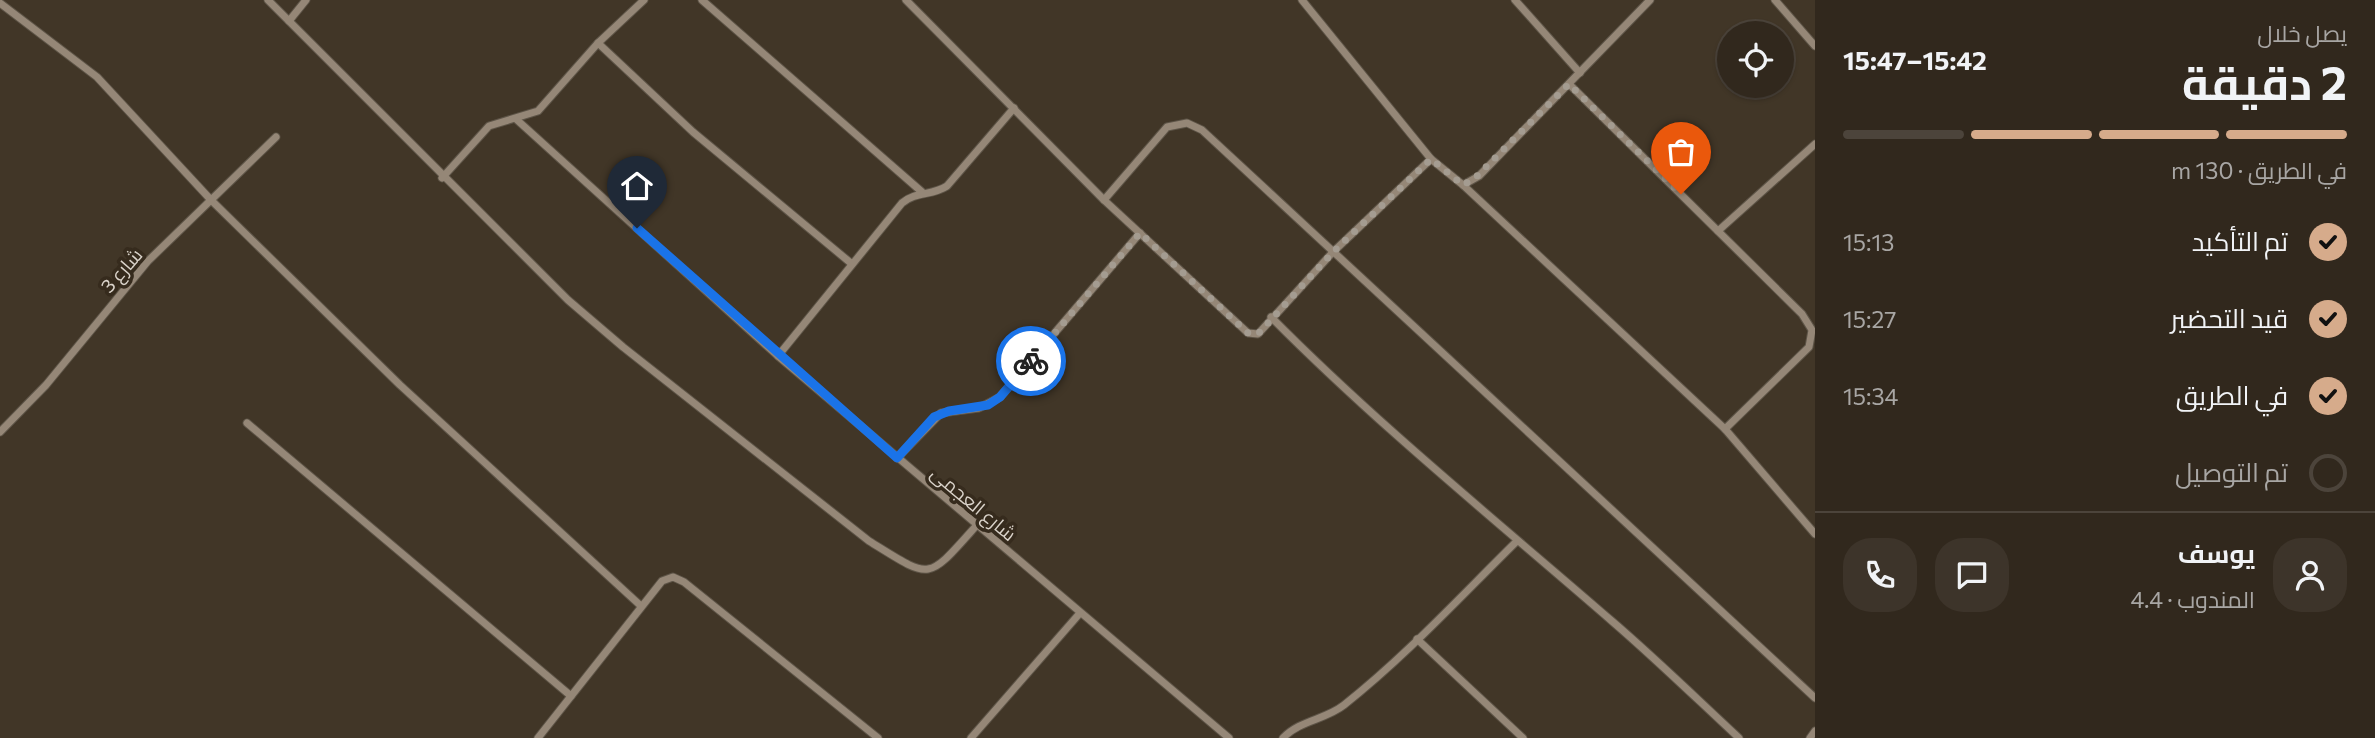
<!DOCTYPE html>
<html lang="ar">
<meta charset="utf-8">
<style>
body{margin:0;font-family:Commissioner,Cairo,sans-serif;background:#3d342a;color:#f1f3f6;direction:rtl;height:100vh;display:flex;flex-direction:column;font-size:26px;white-space:nowrap}
*{box-sizing:border-box;margin:0}
p{font-size:23px;color:#a8a6a4}
.icon{flex:none;width:38px;height:38px;fill:none;stroke:currentColor;stroke-width:2;stroke-linecap:round;stroke-linejoin:round}
.map{position:relative;flex:1;overflow:hidden;direction:ltr}
.panel{display:flex;flex-direction:column;background:#31281d;width:560px}
.panel>*{flex:none}
.fabs{position:absolute;left:1717px;top:21px;display:grid;gap:14px}
.fabs a{display:grid;place-items:center;width:77px;height:77px;border-radius:50%;background:#31281d;box-shadow:0 2px 5px #0004,0 0 0 2px #4c443b;font-size:35px}
.pin{position:absolute;display:grid;place-items:center;width:60px;height:60px;color:#fff;margin:-72px -30px;border-radius:50% 50% 50% 0;rotate:-45deg;box-shadow:0 0 7px #0007}
.pin .icon{rotate:45deg}
.courier{position:absolute;display:grid;place-items:center;width:70px;height:70px;margin:-35px;border:5px solid #1a73e8;border-radius:50%;background:#fff;color:#222;box-shadow:0 2px 9px #0007}
.summary em{font-style:normal;font-weight:700}
.summary div{display:flex;flex-direction:column-reverse}
.summary{display:flex;align-items:center;justify-content:space-between;height:119px;padding:0 28px}
h1{font-size:46px;font-weight:700;line-height:52px}
.bar{display:grid;grid-template-columns:repeat(4,1fr);gap:10px 7px;align-content:center;height:84px;padding:0 28px}
.bar i{height:9px;border-radius:5px;background:#4c443b}
.bar .selected{background:#d6ab8b}
.bar p{grid-column:span 4}
.line{display:flex;align-items:center;gap:18px;padding:0 28px;border-top:2px solid #4c443b}
.line div{flex:1}
.round{display:grid;place-items:center;flex:none;width:74px;height:74px;border-radius:28px;background:#3d342a}
ol{padding:0 28px;list-style:none}
li{display:flex;align-items:center;gap:21px;height:77px}
li p{margin-inline-start:auto}
li .icon{padding:7px;border-radius:50%;background:#d6ab8b;color:#111;stroke-width:4}
li:last-child{color:#a8a6a4}
li i{width:38px;height:38px;border:4px solid #4c443b;border-radius:50%}
main{display:flex;flex:1;min-height:0}
.map>svg:first-child{display:block}
.lines{fill:none;stroke-linecap:round;stroke-linejoin:round}
.street-casing{stroke:#5d5447;stroke-width:9}
.street{stroke:#958777;stroke-width:7}
.done{stroke:#a49c91;stroke-width:7;stroke-dasharray:0 12.6}
.route{stroke:#1a73e8;stroke-width:9}
.labels{text-anchor:middle;dominant-baseline:central;stroke-width:7;stroke-linejoin:round;paint-order:stroke}
.street-label{font-size:19px;fill:#dad3ca;stroke:#362b1d}
</style>
<main>
<section class="panel">
<div class="summary"><div><h1>2 دقيقة</h1><p>يصل خلال</p></div><em>15:42–15:47</em></div>
<div class="bar"><i class="selected"></i><i class="selected"></i><i class="selected"></i><i></i><p>في الطريق · 130 m</p></div>
<ol>
<li><svg class="icon" aria-label="check" viewBox="0 0 24 24"><path d="M5 12l5 5 9-10"/></svg>تم التأكيد<p>15:13</p></li>
<li><svg class="icon" aria-label="check" viewBox="0 0 24 24"><path d="M5 12l5 5 9-10"/></svg>قيد التحضير<p>15:27</p></li>
<li><svg class="icon" aria-label="check" viewBox="0 0 24 24"><path d="M5 12l5 5 9-10"/></svg>في الطريق<p>15:34</p></li>
<li><i></i>تم التوصيل</li>
</ol>
<div class="line" style="height:126px"><a class="round"><svg class="icon" aria-label="person" viewBox="0 0 24 24"><circle cx="12" cy="8" r="4"/><path d="M4 21q1-7 8-7t8 7"/></svg></a><div><b>يوسف</b><p>المندوب · 4.4</p></div><a class="round"><svg class="icon" aria-label="chat" viewBox="0 0 24 24"><path d="M4 5h16v11H9l-5 4z"/></svg></a><a class="round"><svg class="icon" aria-label="phone" viewBox="0 0 24 24"><path d="M5 4h4l2 5-3 2q2 4 5 5l2-3 5 2v4C11 20 4 13 5 4z"/></svg></a></div>
</section>
<div class="map">
<svg width="1815" height="738" viewBox="0 0 1815 738">
<rect width="100%" height="100%" fill="#413627"/>
<g class="lines">
<g class="street-casing">
<g id="street">
<path d="M268,0L568,300L623,347L869,541C932,580 926,582 976,526"/>
<polyline points="702,0 922,192"/>
<polyline points="906,0 1104,200 1248,333 1258,334 1333,252 1431,159 1463,185 1479,176 1650,0"/>
<polyline points="1302,0 1431,159"/>
<polyline points="1515,0 1580,73"/>
<polyline points="1775,0 1815,46"/>
<polyline points="0,3 97,77 211,200 400,385 641,606"/>
<polyline points="289,21 306,0"/>
<polyline points="598,43 693,132 852,264"/>
<polyline points="1569,84 1802,314 1812,330 1809,347 1725,429"/>
<polyline points="516,119 778,356 1229,738"/>
<polyline points="442,178 489,126 538,111 598,43 644,0"/>
<polyline points="1463,185 1725,429 1815,534"/>
<polyline points="1104,200 1167,127 1187,123 1202,130 1815,698"/>
<polyline points="1718,231 1815,144"/>
<path d="M1271,317C1379,426 1498,522 1613,622C1656,659 1697,699 1739,738"/>
<path d="M778,356L902,203C916,191 932,196 947,186L1014,108"/>
<polyline points="247,423 571,696"/>
<polyline points="0,432 46,385 148,261 276,137"/>
<polyline points="897,458 941,413 979,408 1000,397 1140,233"/>
<polyline points="1417,639 1523,738"/>
<polyline points="538,738 662,581 673,577 684,582 878,738"/>
<polyline points="971,738 1080,613"/>
<path d="M1283,738C1300,720 1325,720 1344,705C1406,656 1461,596 1517,541"/>
<polyline points="1810,738 1815,731"/>
</g>
</g>
<use href="#street" class="street"/>
</g>
<g class="lines">
<polyline class="done" points="1031,361 1140,233 1248,333 1258,334 1333,252 1431,159 1463,185 1474,179 1569,84 1681,194"/>
<polyline class="route" points="637,228 897,458 934,417 949,411 988,405 1000,397 1031,361"/>
</g>
<g class="labels">
<g class="street-label">
<text transform="translate(121 270) rotate(-49)">شارع 3</text>
<text transform="translate(974 503) rotate(40)">شارع العجمى</text>
</g>
</g>
</svg>
<div class="fabs">
<a><svg class="icon" aria-label="locate" viewBox="0 0 24 24"><circle cx="12" cy="12" r="6"/><path d="M12 2v4M12 18v4M2 12h4M18 12h4"/></svg></a>
</div>
<div class="pin" style="left:1681px;top:194px;background:#ea580c"><svg class="icon" aria-label="bag" viewBox="0 0 24 24"><path d="M5 8h14l-1 12H6zM9 8a3 3 0 0 1 6 0"/></svg></div>
<div class="pin" style="left:637px;top:228px;background:#1f2937"><svg class="icon" aria-label="home" viewBox="0 0 24 24"><path d="M3 11l9-7 9 7M6 9v11h12V9"/></svg></div>
<div class="courier" style="left:1031px;top:361px"><svg class="icon" aria-label="bike" viewBox="0 0 24 24"><circle cx="6" cy="16" r="4"/><circle cx="18" cy="16" r="4"/><path d="M6 16l4-8h5l3 8M10 8l3 8H6M13 5h3"/></svg></div>
</div>
</main>
